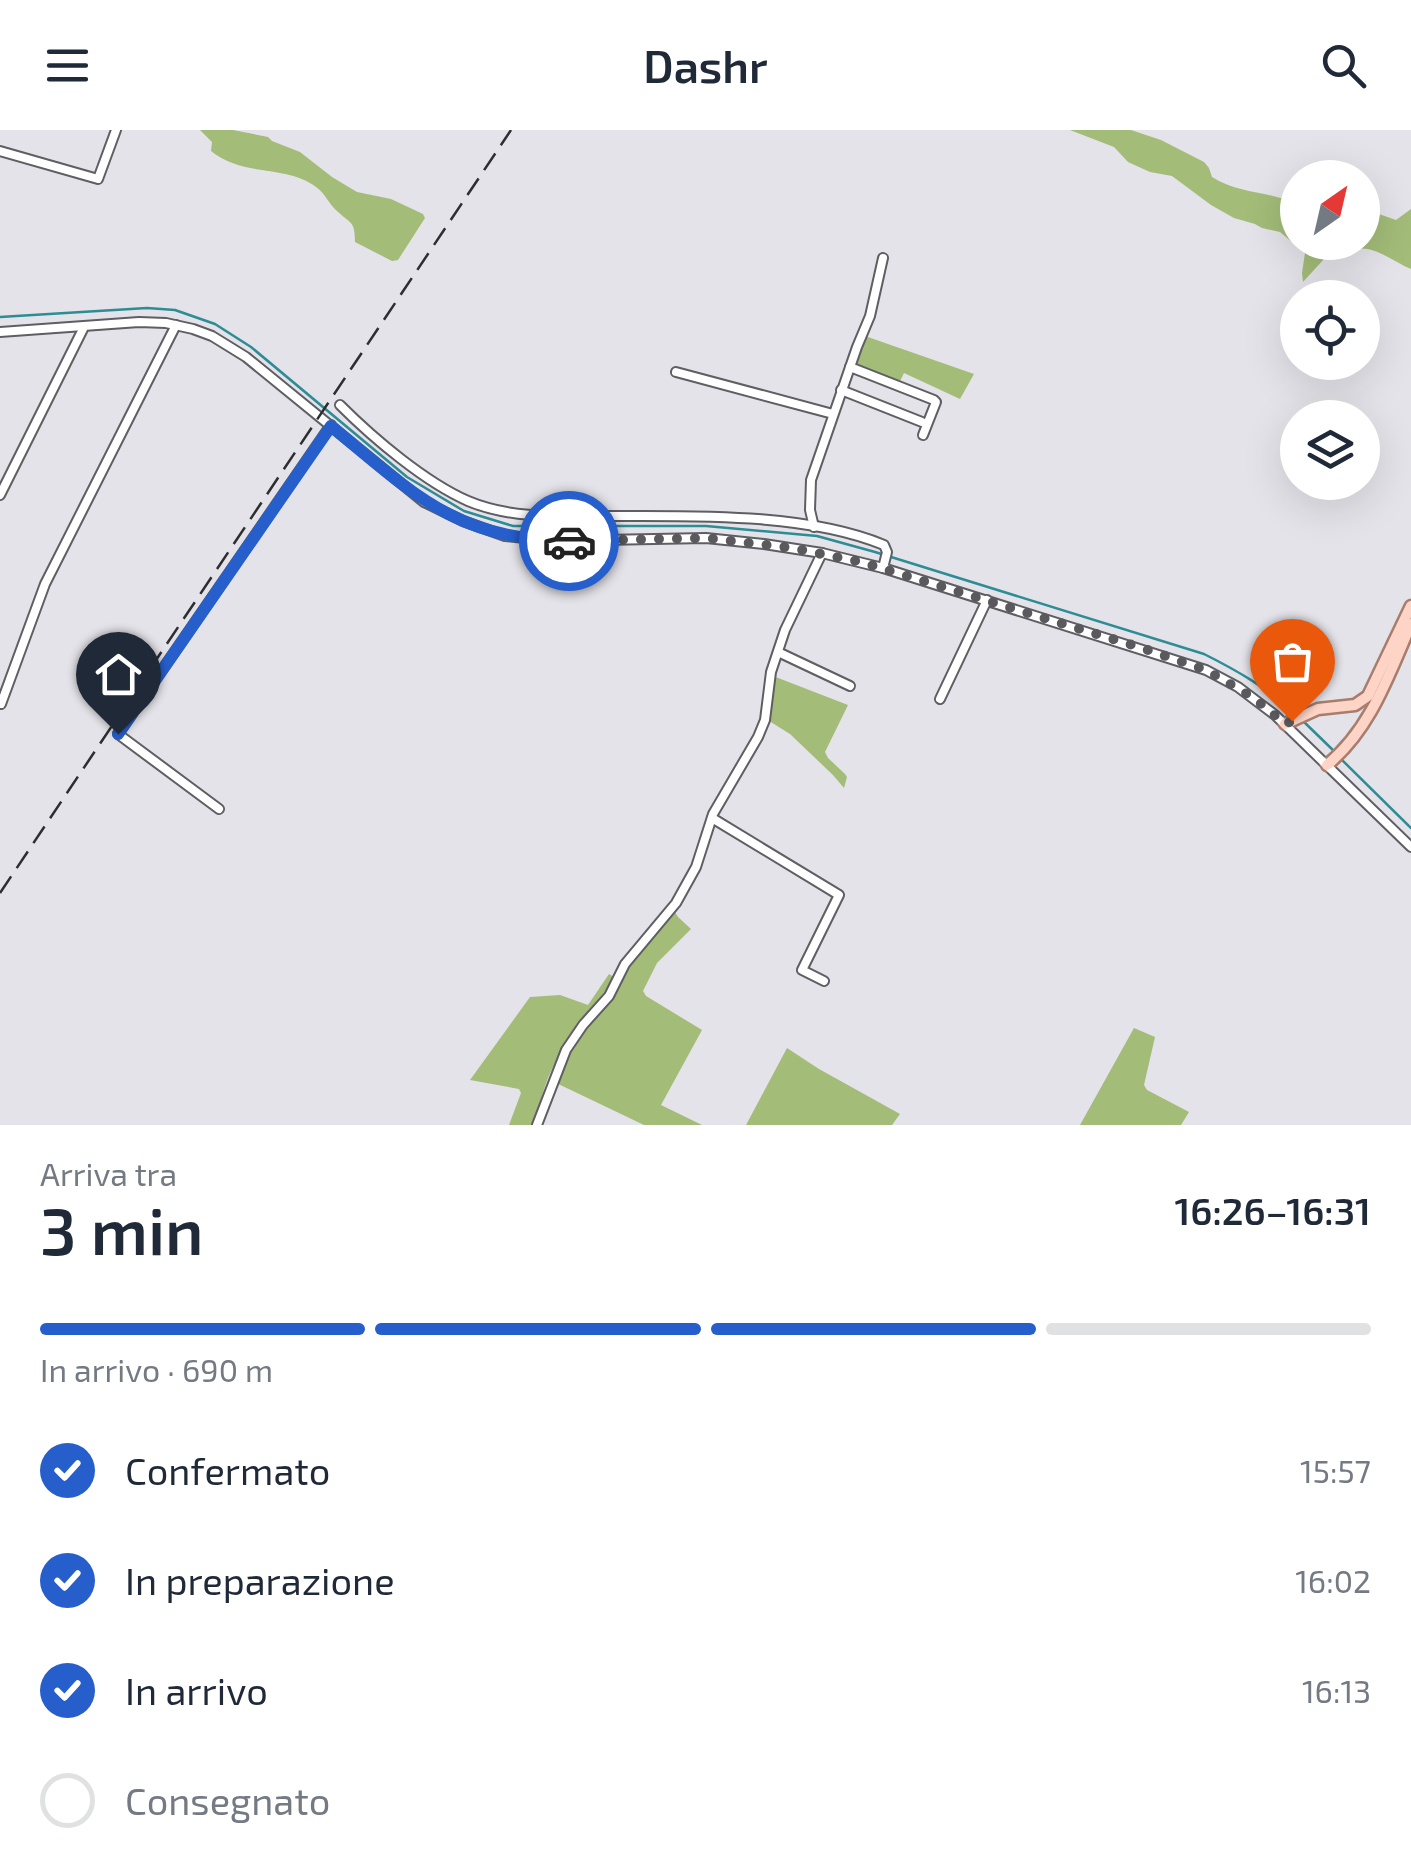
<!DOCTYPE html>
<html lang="it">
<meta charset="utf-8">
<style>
body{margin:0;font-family:"Exo 2",sans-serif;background:#f6f6f7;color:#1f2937;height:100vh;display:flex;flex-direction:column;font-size:38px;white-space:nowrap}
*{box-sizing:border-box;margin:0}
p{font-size:32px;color:#747a83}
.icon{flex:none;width:55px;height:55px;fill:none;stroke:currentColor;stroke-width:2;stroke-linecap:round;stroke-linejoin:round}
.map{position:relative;height:995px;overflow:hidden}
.side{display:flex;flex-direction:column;background:#fff;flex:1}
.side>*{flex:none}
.needle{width:65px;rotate:34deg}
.buttons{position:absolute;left:1280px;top:30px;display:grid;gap:20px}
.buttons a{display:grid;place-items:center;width:100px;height:100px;border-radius:50%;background:#fff;box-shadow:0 10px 40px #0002;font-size:50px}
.pin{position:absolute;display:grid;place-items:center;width:85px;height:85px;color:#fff;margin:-102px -42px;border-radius:50% 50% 50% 0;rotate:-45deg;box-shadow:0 0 10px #0007}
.pin .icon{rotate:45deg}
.courier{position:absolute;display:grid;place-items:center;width:100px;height:100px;margin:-50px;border:8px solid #265fcc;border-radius:50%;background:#fff;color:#222;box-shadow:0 2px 12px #0007}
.summary em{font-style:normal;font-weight:600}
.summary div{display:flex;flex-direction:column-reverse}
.summary{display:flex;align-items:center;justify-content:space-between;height:170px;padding:0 40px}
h1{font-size:65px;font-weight:600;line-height:75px}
.bar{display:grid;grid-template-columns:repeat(4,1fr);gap:15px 10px;align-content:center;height:120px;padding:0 40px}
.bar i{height:12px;border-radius:8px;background:#e0e1e3}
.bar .selected{background:#265fcc}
.bar p{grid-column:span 4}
ol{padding:0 40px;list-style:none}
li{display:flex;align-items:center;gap:30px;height:110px}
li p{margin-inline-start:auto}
li .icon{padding:10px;border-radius:50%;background:#265fcc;color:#fff;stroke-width:4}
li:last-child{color:#747a83}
li i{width:55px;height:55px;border:5px solid #e0e1e3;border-radius:50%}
header{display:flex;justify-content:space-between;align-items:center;height:130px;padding:0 40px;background:#fff;font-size:45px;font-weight:600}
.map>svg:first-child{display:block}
.green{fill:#a3bc78}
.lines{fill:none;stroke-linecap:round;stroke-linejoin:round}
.stream{stroke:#2e8c94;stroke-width:2.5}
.minor-casing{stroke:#5e5e63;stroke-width:12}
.major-casing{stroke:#a97d6e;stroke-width:15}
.minor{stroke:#fff;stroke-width:8}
.major{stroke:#fdd4c5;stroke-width:10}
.rail{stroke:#2e2e30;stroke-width:2.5;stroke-dasharray:20 10;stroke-linecap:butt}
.done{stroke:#5a5a5e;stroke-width:10;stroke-dasharray:0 18}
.route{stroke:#265fcc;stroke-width:12}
</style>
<header><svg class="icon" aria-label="menu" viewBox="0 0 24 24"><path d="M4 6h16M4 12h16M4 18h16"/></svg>Dashr<svg class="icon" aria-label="search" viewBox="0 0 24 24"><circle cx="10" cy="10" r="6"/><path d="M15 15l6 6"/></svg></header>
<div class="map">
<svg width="1411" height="995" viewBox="0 0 1411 995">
<rect width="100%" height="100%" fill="#e3e3e9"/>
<g class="green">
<path d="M200,0H233L268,7L272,11L300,22L332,47L357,62L391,69L423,84L425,88L398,130L392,131L355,112C355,91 351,94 337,81C329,74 325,63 316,57C286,34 245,48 211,21L212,12Z"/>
<path d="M1070,0H1131L1161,10L1204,32L1209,38L1212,47C1238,64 1270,61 1297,74L1298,112H1362L1363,86L1373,82L1396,90L1411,79V139C1395,133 1375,115 1356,119C1344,122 1337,128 1324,129L1303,152L1302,143L1305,123L1280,102L1262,98L1255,94L1234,88L1211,75L1172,46L1150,42L1128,32L1114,17Z"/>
<polygon points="865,206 974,244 960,269 904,243 899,253 853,236"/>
<polygon points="773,546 848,575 825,622 828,628 845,644 847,647 844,658 833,645 790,604 766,589"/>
<polygon points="673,779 678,787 691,799 657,833 643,861 646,866 702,900 661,975 702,995 644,995 552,951 557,938 632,828"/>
<path d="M609,844L614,847C595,879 567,907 551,941C543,957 540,977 535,995H509L521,963L519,959L470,950L530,867L560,865L588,875Z"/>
<polygon points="1134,898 1155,907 1144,955 1147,960 1189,982 1181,995 1080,995"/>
<polygon points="787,918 819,939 900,984 892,995 746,995"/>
</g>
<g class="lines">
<g class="stream">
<path d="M0,187L147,178L175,180L215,194L251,217L407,347L464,381L513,396H706L817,406L875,422L1204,524C1238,541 1269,559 1297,585"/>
<polyline points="1302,590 1336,623"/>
<polyline points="1341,629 1411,698"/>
</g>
<g class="minor-casing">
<g id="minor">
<polyline points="0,21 98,49 116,0"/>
<polyline points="0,202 139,192 166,193 193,199 212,206 246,227 424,372 463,391 505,406 550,411 706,408 764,414 822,423 883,438 1206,540 1238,557 1275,585 1411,717"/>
<polyline points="850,237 934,270 936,272 923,305"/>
<polyline points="676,242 833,284"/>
<polyline points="841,260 922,292"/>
<path d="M340,275C374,309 425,352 468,371C513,390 564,386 612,386C695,386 807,383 884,415L887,422L883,438"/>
<polyline points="0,365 84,197"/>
<polyline points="814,397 810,380 811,350 857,217 870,186 883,128"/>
<polyline points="778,522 850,556"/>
<polyline points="940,569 987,470"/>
<polyline points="1,574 45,454 176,195"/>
<polyline points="219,679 118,604 331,295"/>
<polyline points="712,688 839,765 802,840 824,851"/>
<polyline points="537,995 566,920 583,895 609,866 625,834 676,773 696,737 713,684 758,607 765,590 771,542 785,500 822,423"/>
</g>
</g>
<g class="major-casing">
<g id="major">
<polyline points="1285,594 1318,579 1355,575 1368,566 1411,476"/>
<path d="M1327,635C1371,599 1389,544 1411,494"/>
</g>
</g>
<use href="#minor" class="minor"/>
<use href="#major" class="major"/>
<polyline class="rail" points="0,763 511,0"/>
</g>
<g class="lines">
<polyline class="done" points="569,411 706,408 792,418 861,432 1142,518 1206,540 1254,568 1285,594 1292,591"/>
<path class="route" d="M118,604L331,296C411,362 457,411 569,411"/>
</g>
</svg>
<div class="buttons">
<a><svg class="needle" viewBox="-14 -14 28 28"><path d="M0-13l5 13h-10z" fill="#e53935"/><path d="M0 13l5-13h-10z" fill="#747a83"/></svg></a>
<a><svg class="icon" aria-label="locate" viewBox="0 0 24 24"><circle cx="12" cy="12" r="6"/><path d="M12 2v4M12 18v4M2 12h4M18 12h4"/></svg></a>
<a><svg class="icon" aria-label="layers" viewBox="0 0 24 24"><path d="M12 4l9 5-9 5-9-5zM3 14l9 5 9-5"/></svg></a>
</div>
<div class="pin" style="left:1292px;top:591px;background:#ea580c"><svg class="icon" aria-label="bag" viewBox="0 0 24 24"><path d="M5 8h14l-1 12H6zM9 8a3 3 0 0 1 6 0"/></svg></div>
<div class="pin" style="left:118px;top:604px;background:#1f2937"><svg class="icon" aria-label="home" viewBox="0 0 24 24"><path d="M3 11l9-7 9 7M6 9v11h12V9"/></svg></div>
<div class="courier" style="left:569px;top:411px"><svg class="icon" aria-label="car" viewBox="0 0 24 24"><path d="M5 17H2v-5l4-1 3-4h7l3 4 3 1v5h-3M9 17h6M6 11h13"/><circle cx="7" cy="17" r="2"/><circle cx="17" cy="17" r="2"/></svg></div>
</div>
<section class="side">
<div class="summary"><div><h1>3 min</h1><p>Arriva tra</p></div><em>16:26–16:31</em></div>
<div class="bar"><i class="selected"></i><i class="selected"></i><i class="selected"></i><i></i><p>In arrivo · 690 m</p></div>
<ol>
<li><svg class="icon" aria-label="check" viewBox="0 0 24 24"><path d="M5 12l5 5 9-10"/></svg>Confermato<p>15:57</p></li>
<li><svg class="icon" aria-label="check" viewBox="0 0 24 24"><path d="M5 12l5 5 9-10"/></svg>In preparazione<p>16:02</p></li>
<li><svg class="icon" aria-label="check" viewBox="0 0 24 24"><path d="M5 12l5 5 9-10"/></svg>In arrivo<p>16:13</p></li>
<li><i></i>Consegnato</li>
</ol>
</section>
